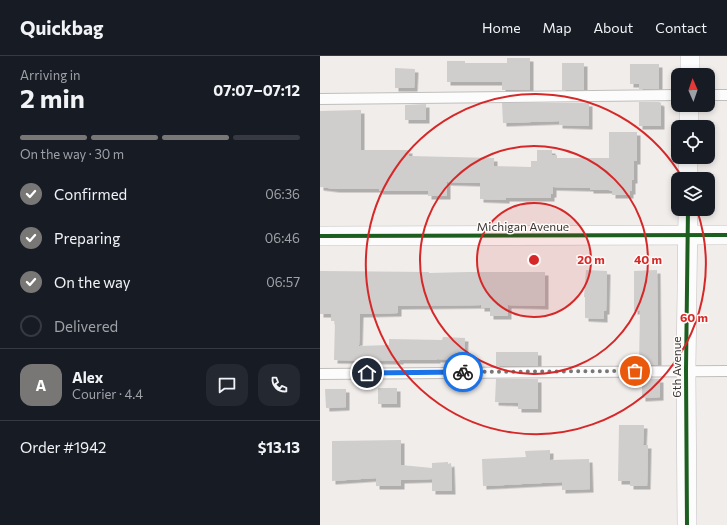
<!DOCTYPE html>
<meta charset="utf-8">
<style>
body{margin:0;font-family:Commissioner,sans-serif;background:#242831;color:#f1f3f6;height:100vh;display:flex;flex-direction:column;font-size:15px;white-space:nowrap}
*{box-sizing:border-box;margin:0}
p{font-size:13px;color:#9ea1a6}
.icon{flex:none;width:22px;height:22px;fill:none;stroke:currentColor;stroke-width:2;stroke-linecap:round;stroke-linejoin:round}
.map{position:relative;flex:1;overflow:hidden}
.details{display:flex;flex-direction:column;background:#171b24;width:320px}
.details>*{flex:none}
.needle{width:26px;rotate:358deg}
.controls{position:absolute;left:351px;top:12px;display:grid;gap:8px}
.controls a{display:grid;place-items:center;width:44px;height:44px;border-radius:8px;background:#171b24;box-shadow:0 2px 6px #0003;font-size:20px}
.pin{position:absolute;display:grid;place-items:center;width:34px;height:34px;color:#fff;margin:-17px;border:2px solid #fff;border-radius:50%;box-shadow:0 1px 4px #0007}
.courier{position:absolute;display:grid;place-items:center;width:40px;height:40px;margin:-20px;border:3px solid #1a73e8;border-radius:50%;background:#fff;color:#222;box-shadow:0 1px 5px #0007}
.summary em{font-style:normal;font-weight:700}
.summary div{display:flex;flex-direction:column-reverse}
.summary{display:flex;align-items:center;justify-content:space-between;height:68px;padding:0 20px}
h1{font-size:26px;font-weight:700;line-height:30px}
.bar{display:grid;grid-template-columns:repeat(4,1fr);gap:6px 4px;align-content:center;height:48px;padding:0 20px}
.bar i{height:5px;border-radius:3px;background:#363941}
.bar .on{background:#797776}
.bar p{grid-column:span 4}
.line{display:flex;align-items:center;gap:10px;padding:0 20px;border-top:1px solid #363941}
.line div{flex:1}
.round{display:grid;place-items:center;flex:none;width:42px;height:42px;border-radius:12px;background:#242831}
ol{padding:0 20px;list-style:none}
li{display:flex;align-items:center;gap:12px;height:44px}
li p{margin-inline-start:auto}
li .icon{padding:4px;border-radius:50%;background:#797776;color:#fff;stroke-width:4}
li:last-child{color:#9ea1a6}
li i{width:22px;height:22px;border:2px solid #363941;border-radius:50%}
header{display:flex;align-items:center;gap:24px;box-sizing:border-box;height:56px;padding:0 20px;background:#171b24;border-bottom:1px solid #363941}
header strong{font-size:19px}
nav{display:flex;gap:22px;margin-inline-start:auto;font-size:14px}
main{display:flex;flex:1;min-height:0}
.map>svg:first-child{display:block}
.building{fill:#d0cdcd;filter:url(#shadow)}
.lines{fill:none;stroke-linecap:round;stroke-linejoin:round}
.lane-casing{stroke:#c0bebd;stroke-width:12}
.street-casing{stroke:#c0bebd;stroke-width:20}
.lane{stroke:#fdfcfc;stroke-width:10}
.street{stroke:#fdfcfc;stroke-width:19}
.cycleway-casing{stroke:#fefaf8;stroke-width:6}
.cycleway{stroke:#1b5e20;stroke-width:4}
.done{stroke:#797776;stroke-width:4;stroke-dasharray:0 7.2}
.route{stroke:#1a73e8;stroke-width:5}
.ring{fill:none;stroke:#d62828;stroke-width:2}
.labels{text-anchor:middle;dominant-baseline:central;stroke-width:3;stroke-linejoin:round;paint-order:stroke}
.street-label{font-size:12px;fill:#393837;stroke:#fefaf8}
.centre{fill:#d62828;stroke:#fefaf8;stroke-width:2}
.ring-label{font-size:12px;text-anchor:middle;font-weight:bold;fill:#d62828;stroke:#fefaf8;stroke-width:3;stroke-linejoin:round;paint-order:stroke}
</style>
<header>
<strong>Quickbag</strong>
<nav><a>Home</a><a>Map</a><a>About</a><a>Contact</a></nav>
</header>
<main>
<section class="details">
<div class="summary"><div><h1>2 min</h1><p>Arriving in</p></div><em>07:07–07:12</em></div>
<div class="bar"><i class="on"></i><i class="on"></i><i class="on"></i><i></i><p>On the way · 30 m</p></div>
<ol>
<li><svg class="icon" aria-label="check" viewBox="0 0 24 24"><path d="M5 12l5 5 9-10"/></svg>Confirmed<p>06:36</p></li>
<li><svg class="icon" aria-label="check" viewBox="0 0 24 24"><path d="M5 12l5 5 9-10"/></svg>Preparing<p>06:46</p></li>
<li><svg class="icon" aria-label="check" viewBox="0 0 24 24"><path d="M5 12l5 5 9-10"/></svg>On the way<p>06:57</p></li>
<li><i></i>Delivered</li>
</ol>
<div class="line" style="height:72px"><b class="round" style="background:#797776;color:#fff">A</b><div><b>Alex</b><p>Courier · 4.4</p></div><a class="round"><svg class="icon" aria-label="chat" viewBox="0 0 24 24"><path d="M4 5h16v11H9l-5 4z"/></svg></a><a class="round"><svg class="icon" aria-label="phone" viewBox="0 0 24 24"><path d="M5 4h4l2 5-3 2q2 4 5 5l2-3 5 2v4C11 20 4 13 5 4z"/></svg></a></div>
<div class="line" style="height:52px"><div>Order #1942</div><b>$13.13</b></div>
</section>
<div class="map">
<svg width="407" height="469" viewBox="0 0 407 469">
<defs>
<filter id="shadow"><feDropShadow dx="3.5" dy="3.5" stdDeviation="0" flood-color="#0004"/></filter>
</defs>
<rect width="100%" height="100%" fill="#f0edeb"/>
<g class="building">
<polygon points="187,2 210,2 210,34 182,34 182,26 127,26 127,5 145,5 145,7 187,7"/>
<rect x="242" y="7" width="22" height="27"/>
<polygon points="310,8 339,8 339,33 319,33 319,28 310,28"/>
<polygon points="75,12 95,13 94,32 75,32"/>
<polygon points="319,46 339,46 341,47 341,70 319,70"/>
<polygon points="182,47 269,47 269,70 239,69 239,65 183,67"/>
<polygon points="106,48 106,64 85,64 85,49"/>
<polygon points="41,54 41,94 89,94 89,100 174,102 174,110 211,111 211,105 217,105 217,94 232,94 232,99 237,99 237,102 289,102 289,76 317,76 317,105 314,105 314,124 312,124 312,135 310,135 310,139 292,139 292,135 289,134 270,134 270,132 233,131 233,138 231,138 231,142 186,142 186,144 160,143 160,127 127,126 127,140 108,140 108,135 59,135 59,133 16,133 0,131 0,55"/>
<polygon points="266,214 287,215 286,255 284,255 284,263 265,262 265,241 264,241"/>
<polygon points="337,214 338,309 322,309 322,308 319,308 320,255 314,255 314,215"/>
<polygon points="0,215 109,216 109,217 148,216 225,216 225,250 188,249 188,260 170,260 170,252 161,252 161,249 78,250 78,257 40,258 39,290 69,289 69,283 122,284 123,281 145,282 144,304 117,303 117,304 80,304 80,305 14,304 15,265 11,265 11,258 0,258"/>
<rect x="176" y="296" width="42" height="14"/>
<polygon points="322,322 340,323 340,341 322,342"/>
<polygon points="176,323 218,323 218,353 198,353 198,347 175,346"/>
<rect x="58" y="332" width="19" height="16"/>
<polygon points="5,333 26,333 26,351 6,352"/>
<polygon points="299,369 324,369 323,389 328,389 327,430 310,430 310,425 298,425"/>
<polygon points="81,384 81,409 112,412 112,407 128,406 128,408 131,407 132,435 112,435 112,423 81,424 81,430 56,430 56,422 12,425 12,385"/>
<polygon points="230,394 230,404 269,403 270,433 242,434 242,426 163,430 162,403 206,401 205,395"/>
</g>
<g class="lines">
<g class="lane-casing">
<g id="lane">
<polyline points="388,39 407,39"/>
<polyline points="0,43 358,39"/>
<polyline points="0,318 407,315"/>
</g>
</g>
<g class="street-casing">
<g id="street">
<polyline points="370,19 370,0"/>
<polyline points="369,71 369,49"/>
<polyline points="368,123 368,101"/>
<polyline points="0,180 407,179"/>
<polyline points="367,469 366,314 368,153"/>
</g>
</g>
<use href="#lane" class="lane"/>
<use href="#street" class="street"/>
<g class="cycleway-casing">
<g id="cycleway">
<polyline points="0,180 407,179"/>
<polyline points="367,469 366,314 368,153"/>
</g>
</g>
<use href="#cycleway" class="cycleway"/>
</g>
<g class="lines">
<polyline class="done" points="143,316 315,315"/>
<polyline class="route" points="47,317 143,316"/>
</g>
<circle cx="214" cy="204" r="57" fill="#d62828" fill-opacity=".12"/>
<g class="ring">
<circle cx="214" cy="204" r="57"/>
<circle cx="214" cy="204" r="114"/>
<path d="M377 154A170 170 0 1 1 363 123"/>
</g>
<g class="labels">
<g class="street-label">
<text x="203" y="170">Michigan Avenue</text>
<text transform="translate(356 311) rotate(-90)">6th Avenue</text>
</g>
</g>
<circle cx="214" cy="204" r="6" class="centre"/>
<g class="ring-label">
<text x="271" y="208">20 m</text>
<text x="328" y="208">40 m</text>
<text x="374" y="266">60 m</text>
</g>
</svg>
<div class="controls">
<a><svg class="needle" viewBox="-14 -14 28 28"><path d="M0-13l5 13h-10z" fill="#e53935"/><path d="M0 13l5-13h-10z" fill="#9ea1a6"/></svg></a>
<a><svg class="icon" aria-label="locate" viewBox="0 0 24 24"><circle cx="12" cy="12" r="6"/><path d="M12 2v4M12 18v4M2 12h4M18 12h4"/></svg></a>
<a><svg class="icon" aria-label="layers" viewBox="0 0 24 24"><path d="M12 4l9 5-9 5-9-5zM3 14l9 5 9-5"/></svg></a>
</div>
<div class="pin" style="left:315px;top:315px;background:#ea580c"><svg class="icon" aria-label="bag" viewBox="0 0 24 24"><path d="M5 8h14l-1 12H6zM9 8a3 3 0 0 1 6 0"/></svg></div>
<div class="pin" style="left:47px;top:317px;background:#1f2937"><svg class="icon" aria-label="home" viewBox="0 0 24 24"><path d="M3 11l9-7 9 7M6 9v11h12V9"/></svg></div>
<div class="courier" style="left:143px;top:316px"><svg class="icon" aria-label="bike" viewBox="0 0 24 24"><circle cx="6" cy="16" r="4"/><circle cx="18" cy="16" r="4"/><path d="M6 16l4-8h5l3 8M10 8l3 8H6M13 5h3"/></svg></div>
</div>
</main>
